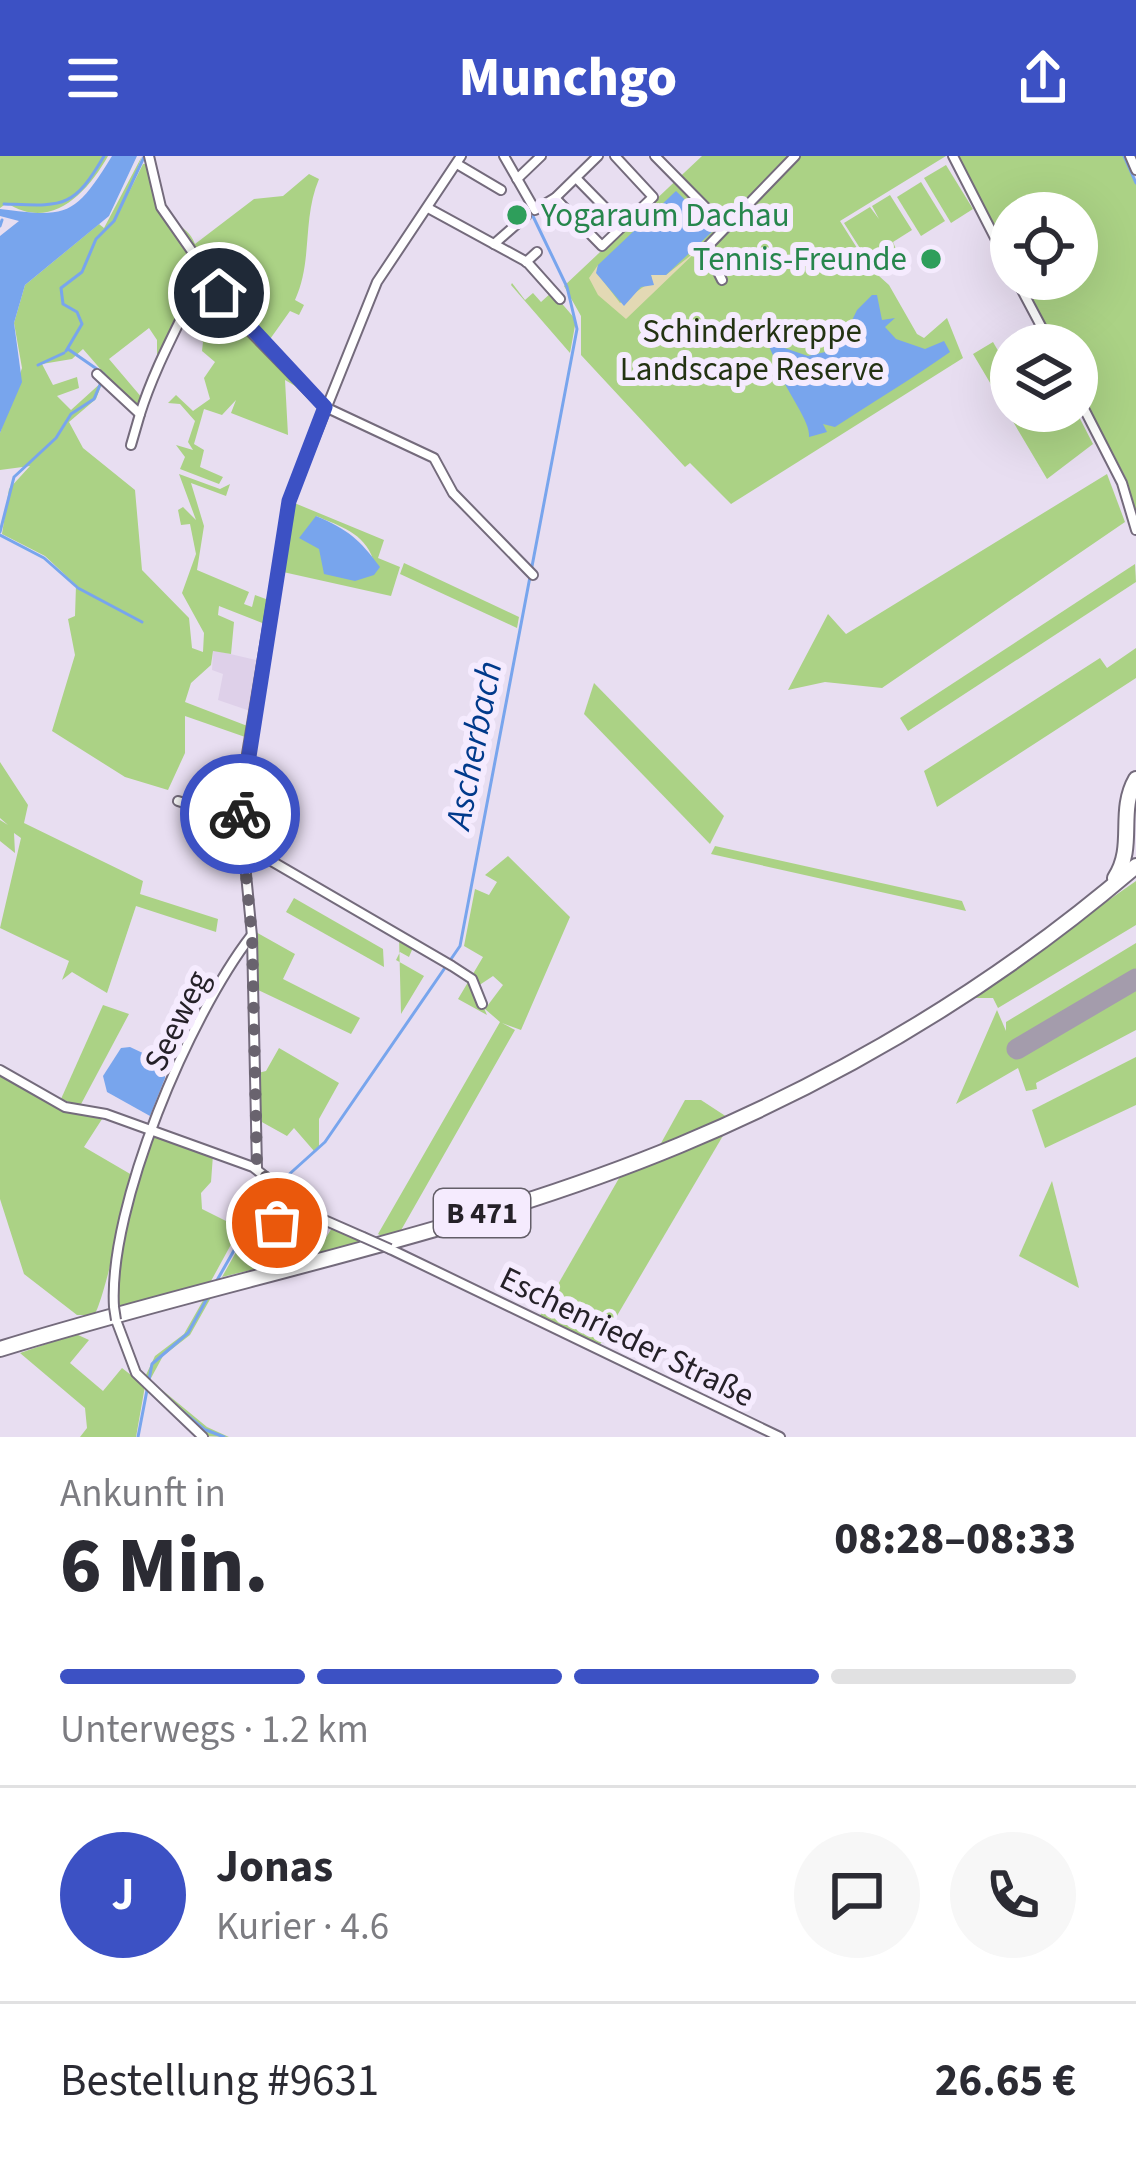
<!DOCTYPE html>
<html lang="de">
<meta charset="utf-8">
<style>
body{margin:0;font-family:"Source Sans 3",sans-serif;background:#f7f7f7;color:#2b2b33;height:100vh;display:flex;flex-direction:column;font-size:45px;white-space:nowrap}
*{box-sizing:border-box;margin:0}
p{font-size:39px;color:#7c7c81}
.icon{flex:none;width:66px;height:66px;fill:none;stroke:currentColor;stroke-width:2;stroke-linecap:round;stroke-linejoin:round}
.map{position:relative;height:1281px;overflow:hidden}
.panel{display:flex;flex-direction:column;background:#fff;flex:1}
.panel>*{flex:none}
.fabs{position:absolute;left:990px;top:36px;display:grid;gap:24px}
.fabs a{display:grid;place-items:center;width:108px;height:108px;border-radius:50%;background:#fff;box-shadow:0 12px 48px #0002;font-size:60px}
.pin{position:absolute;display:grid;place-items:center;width:102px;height:102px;color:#fff;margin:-51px;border:6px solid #fff;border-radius:50%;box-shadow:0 3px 12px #0007}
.courier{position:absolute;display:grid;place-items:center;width:120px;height:120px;margin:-60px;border:9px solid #3c51c4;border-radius:50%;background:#fff;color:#222;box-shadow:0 3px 15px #0007}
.headline em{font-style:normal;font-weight:800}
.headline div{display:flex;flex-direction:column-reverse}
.headline{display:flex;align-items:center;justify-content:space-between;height:204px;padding:0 60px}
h1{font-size:78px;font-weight:800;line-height:90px}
.bar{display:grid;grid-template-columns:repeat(4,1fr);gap:18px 12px;align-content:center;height:144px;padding:0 60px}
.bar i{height:15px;border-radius:9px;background:#e1e1e2}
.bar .current{background:#3c51c4}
.bar p{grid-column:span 4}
.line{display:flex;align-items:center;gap:30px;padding:0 60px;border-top:3px solid #e1e1e2}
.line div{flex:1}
.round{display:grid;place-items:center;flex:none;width:126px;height:126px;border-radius:63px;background:#f7f7f7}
header{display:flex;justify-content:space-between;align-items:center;height:156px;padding:0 60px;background:#3c51c4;color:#fff;font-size:54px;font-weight:800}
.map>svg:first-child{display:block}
.built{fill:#ded0e9}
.green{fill:#abd285;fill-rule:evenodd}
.sand{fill:#e3d9b4}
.water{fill:#78a5ed}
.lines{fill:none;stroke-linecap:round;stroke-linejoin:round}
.stream{stroke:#78a5ed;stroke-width:3}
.runway{stroke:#a49cac;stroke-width:21}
.minor-casing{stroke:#746b7c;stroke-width:12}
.highway-casing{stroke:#746b7c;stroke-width:18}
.minor{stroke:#fff;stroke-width:8}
.highway{stroke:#fff;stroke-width:14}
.minor-bridge-casing{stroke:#746b7c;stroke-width:12;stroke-linecap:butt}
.minor-bridge{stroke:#fff;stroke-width:8}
.done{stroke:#69636e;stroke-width:12;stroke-dasharray:0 21.6}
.route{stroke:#3c51c4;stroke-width:15}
.leisure-dot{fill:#2e9e5b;stroke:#f5ebfe;stroke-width:4.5}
.labels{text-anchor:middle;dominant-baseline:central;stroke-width:12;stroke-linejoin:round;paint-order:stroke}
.shield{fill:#f5ebfe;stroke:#635e68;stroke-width:3}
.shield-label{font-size:30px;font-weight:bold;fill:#252128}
.leisure-label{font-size:33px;fill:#27864d;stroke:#f5ebfe;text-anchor:start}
.park-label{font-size:33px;fill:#233312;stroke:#f5ebfe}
.street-label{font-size:33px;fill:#252128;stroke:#f5ebfe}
.water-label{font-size:36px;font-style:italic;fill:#003a8b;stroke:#f5ebfe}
</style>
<header><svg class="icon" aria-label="menu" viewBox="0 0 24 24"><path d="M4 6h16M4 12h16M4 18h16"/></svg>Munchgo<svg class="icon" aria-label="share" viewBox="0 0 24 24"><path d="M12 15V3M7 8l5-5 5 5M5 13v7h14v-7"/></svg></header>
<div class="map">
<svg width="1136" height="1281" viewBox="0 0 1136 1281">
<rect width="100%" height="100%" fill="#e8def1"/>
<g class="built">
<polygon points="213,494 264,506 253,556 218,544 223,518 212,514"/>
<polygon points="275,1035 330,1072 320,1091 297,1099 250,1076"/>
</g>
<g class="green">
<path d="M0,0H108C86,39 50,75 7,47L0,52Z"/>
<path d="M142,0L128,38L143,8H149C152,27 160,51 174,65C184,74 190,75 195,88L254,43L283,40L309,18L319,23C302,63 313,105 295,144L304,149L299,159L290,155L268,186L295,217L220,138L226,131L219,136L201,113L207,105L198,110L195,142L157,199V184L149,172L109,203L143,243L136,254L83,193L72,203L42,208L53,229L77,221L79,232L57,240L71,254L103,225L96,243L69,266L83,292L135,334L142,414L189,462L192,492L203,496L204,477L182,437L196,398L190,368L181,369L178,354L183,351L196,364L179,318L220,333L230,328L226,340L191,327L204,370L197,414L249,436L244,448L252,451L255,439L274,446L270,470L219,450L218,459L234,466L231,498L213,495L211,509L191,527L185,546L250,571L248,582L185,560V597L168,634L125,621L52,575L75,499L68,463L75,460L76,429L45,400L2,378L9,333L30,310L0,314V277L22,212L14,167L25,129L99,68L104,72Z"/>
<polygon points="702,0 946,0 840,65 869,111 889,129 917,178 924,182 947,162 963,202 731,348 690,307 685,311 581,199 581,160 564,130"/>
<polygon points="956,0 1124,0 1136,27 1136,360 1127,324 1077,229 1077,189 1056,189 1021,123 1077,123 1077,57 1011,57 1011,104"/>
<polygon points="946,9 973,53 951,67 924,22"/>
<polygon points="921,26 945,65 921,80 897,41"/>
<polygon points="890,39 912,74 893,86 896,93 870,108 844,67 870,51 879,63 872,50"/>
<polygon points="512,127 525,144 533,137 541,146 552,136 576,164 570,197 511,129"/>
<polygon points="192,152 211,167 231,156 302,234 285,224 288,279 231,257 236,244 222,259 204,253 194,288 204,294 200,311 223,321 219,328 180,313 185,301 176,289 193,294 188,286 195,265 180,248 168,247 176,239 193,255 210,243 204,222 215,206 202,195 203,186 181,169"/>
<polygon points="993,186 1011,217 1011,255 1076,255 1093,288 1047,323 973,198"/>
<polygon points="1107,318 1125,366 882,532 825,526 788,534 828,458 846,478"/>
<path d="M292,346L384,384L378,402L400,411L391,440L283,416ZM316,360C340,370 364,377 373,403H323Z"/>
<polygon points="404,407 519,461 517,472 400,418"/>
<polygon points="1135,408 1136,426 908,575 900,562"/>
<polygon points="1136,492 1136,522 937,651 924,615 1100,502 1107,512"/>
<polygon points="594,527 724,660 710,688 584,558"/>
<polygon points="0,606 28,649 24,667 143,725 140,738 218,763 216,776 136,750 107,837 72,816 62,824 69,805 0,772 21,682 14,677 15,697 0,685 0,664 8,669 0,662"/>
<polygon points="715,690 962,745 966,755 711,698"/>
<polygon points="508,700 570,761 521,874 502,867 515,874 400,1076 383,1081 378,1078 500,866 485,853 503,829 493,820 475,832 487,859 458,843 483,801 464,790 475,733 489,739 497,726 485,719"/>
<polygon points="1136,725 1136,769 998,852 993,842 969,842"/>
<polygon points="294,742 383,793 384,811 286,756"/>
<polygon points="254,775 295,798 283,823 360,862 351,878 256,833"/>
<polygon points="399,781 414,789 409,801 400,796 396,804 424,820 401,858"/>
<polygon points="1136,787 1136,874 1036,927 1037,933 1026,935 1018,912 956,948 997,854 1006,875 1006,866"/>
<polygon points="103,849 129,858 80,950 61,943"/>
<polygon points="279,892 339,927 319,963 319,990 314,995 294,972 287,980 260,965 258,917 266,915"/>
<polygon points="1136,901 1136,949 1045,992 1032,954"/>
<path d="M0,917L67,953L104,960L84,991L132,1019C126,1042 103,1149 94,1159H77L24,1118L0,1043Z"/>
<polygon points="685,944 701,944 727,961 660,989"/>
<polygon points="152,978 213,999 211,1026 201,1037 202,1053 240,1072 211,1125 116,1151 128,1052"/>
<polygon points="724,978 598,1192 538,1163 622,1017"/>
<polygon points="1052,1025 1079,1132 1019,1100"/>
<polygon points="332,1072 367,1086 222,1121 240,1089 245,1091 252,1078 297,1099 320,1091"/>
<polygon points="213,1138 190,1179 163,1200 150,1224 207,1271 229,1281 204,1280 144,1223 155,1200 184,1178 205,1141"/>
<polygon points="76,1178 89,1184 70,1207 103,1235 122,1212 145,1230 136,1281 80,1281 87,1272 85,1252 20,1197"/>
</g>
<polygon class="sand" points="700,92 626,163 598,139 589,122 598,109 597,117 620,147 652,125 651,119 666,119"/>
<g class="water">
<path d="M112,0H137L109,60L25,129L14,167L22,226L0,277V80L19,65L0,60V53C68,62 75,60 112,0Z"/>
<polygon points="676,35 715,73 666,119 651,119 654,129 641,131 624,150 596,117 598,109"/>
<path d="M872,139H877L882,164L895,162L885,171L896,183L925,193L944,185L950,196C912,223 876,244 835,271L823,268L827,276L809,281C811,266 786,235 778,213L785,205L776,206L767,186L808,200L838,193L857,154Z"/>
<path d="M316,360C349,374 359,383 380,411L374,419L355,425L324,418L319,393L299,382Z"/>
<polygon points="130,891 164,907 165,922 150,960 107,936 103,920 121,892"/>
</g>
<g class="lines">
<g class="stream">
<polyline points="1124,0 1136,27"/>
<path d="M4,48C62,50 73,54 104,0"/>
<polyline points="0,70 2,64"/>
<polyline points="68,193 104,218"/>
<polyline points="66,195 82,168 77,156 63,148 61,132 82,116 96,83 114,65 144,1"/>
<polyline points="38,209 64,197"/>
<polyline points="0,376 14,321 56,282 71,258 94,243 102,224"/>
<polyline points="0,379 44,402 78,432 142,466"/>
<polyline points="216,1126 265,1040 325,986 460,790 577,173 567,131 530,54"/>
<polyline points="177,1251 204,1273"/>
<polyline points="206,1274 224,1281"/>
<polyline points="138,1281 152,1208 188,1177 209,1139"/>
</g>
<polyline class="runway" points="1017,893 1136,823"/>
<g class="minor-casing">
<g id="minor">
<polyline points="149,0 161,51 242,167 323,250 434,302 453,337 533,419"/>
<polyline points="504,0 535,54 555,42 598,0"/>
<polyline points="655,0 725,71"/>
<polyline points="953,0 1011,113"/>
<polyline points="1130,0 1136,14"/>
<polyline points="457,8 501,34"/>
<polyline points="576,22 623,70"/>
<polyline points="517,23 541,0"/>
<polyline points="555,42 602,90 653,41 615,0"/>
<polyline points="428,52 527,106 560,143"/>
<polyline points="494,88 526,60"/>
<polyline points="526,106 537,96"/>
<polyline points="1016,123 1051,189"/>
<polyline points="722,124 706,92 795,0"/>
<path d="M97,218L140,258C156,207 182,164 203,116"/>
<polyline points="1077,239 1122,327 1136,374"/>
<polyline points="131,289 140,258"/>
<polyline points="178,645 226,660 241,680"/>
<polyline points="245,703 268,703 452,810 472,823 482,848"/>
<polyline points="0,914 65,951 106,958 253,1011 315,1060 363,1081"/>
<polyline points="257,1013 252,780 239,646 289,345 377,126 461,0"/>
<polyline points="290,1042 277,1067 304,1080 315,1060"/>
<polyline points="390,1093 780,1281"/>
<path d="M114,1151C108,1050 190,859 251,780"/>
<polyline points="116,1164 136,1217 203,1281"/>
</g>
</g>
<g class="highway-casing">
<g id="highway">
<path d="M1115,722C1136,690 1117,656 1136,623"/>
<path d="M0,1193C225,1123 461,1080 680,989C845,920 1000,827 1136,710"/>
</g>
</g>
<use href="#minor" class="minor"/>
<use href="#highway" class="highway"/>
<g class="minor-bridge-casing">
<g id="minor-bridge">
<polyline points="363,1081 390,1093"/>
<polyline points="114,1151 116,1164"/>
</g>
</g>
<use href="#minor-bridge" class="minor-bridge"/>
</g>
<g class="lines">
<polyline class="done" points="240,658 252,780 257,1013 290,1042 277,1067"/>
<polyline class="route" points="219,137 325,251 289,345 240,658"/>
</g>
<g class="leisure-dot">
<circle cx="517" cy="59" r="12"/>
<circle cx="931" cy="103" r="12"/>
</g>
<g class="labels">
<rect class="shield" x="434" y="1033" width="96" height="48" rx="9"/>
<g class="shield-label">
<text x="482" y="1057">B 471</text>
</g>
<g class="leisure-label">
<text x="541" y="59">Yogaraum Dachau</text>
<text x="907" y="103" text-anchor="end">Tennis-Freunde</text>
</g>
<g class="park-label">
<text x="752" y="175">Schinderkreppe<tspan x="752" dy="38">Landscape Reserve</tspan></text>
</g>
<g class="street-label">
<text transform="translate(177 865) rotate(-64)">Seeweg</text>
<text transform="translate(627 1181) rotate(26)">Eschenrieder Straße</text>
</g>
<g class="water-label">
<text transform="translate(474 589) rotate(-79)">Ascherbach</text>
</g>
</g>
</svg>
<div class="fabs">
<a><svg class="icon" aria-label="locate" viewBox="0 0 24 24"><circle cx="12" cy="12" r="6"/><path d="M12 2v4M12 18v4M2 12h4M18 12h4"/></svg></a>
<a><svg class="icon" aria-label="layers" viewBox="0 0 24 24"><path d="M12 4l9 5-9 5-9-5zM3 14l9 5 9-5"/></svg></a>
</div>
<div class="pin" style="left:277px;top:1067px;background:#ea580c"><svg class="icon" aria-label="bag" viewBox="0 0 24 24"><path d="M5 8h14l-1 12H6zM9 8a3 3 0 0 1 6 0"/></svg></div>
<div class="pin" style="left:219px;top:137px;background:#1f2937"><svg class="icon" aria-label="home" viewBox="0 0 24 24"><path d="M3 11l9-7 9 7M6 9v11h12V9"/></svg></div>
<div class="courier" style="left:240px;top:658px"><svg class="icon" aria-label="bike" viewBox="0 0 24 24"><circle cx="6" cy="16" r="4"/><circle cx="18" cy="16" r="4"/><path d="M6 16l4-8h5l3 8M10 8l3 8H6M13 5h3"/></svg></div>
</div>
<section class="panel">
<div class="headline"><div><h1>6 Min.</h1><p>Ankunft in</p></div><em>08:28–08:33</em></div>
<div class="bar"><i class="current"></i><i class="current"></i><i class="current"></i><i></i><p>Unterwegs · 1.2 km</p></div>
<div class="line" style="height:216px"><b class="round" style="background:#3c51c4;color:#fff">J</b><div><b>Jonas</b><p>Kurier · 4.6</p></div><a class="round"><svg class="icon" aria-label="chat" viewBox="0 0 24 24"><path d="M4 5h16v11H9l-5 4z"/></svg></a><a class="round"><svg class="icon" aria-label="phone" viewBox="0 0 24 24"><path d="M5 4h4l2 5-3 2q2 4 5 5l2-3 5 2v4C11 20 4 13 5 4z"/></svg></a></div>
<div class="line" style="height:156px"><div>Bestellung #9631</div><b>26.65 €</b></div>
</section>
